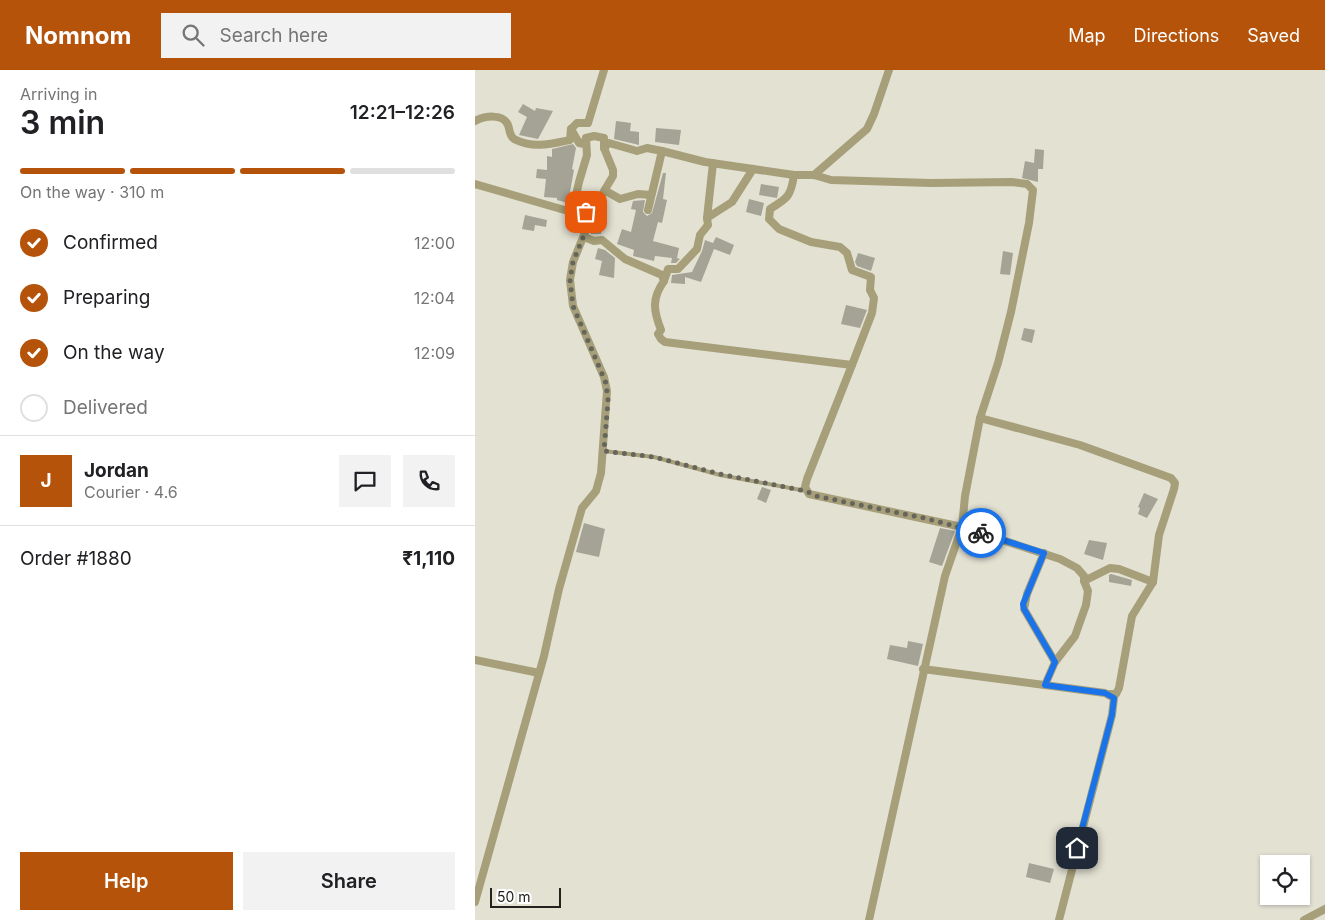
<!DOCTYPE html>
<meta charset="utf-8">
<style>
body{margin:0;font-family:Inter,sans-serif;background:#f2f2f2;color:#202124;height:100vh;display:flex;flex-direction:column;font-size:19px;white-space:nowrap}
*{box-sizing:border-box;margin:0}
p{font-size:16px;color:#757577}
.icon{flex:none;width:28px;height:28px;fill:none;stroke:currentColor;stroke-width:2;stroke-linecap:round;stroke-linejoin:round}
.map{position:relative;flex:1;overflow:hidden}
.panel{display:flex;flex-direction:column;background:#fff;width:475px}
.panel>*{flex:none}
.buttons{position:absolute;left:785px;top:785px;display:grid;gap:10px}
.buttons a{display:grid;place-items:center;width:50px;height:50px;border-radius:0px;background:#fff;box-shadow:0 1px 4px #0004;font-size:25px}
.scale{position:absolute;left:15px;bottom:12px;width:71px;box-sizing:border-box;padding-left:5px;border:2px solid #23221c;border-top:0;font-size:14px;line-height:18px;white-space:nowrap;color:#23221c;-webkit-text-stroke:4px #fff;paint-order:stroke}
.pin{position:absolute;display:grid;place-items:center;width:42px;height:42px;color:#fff;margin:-21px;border-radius:10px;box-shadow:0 2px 8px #0006}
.courier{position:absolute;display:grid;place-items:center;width:50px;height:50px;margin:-25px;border:4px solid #1a73e8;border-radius:50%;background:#fff;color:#222;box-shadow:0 1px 6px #0007}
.head em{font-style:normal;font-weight:600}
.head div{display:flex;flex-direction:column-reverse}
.head{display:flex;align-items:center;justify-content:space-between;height:85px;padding:0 20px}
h1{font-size:32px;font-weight:600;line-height:38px}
.bar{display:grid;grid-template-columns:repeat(4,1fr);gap:8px 5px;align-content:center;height:60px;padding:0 20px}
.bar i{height:6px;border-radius:4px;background:#e0e0e0}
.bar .on{background:#b45309}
.bar p{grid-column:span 4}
.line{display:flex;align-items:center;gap:12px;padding:0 20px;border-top:1px solid #e0e0e0}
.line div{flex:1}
.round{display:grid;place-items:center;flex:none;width:52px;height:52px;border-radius:0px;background:#f2f2f2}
ol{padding:0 20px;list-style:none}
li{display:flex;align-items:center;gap:15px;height:55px}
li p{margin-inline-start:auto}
li .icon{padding:5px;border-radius:50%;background:#b45309;color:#fff;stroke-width:4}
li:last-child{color:#757577}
li i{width:28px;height:28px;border:2px solid #e0e0e0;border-radius:50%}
.action{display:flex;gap:10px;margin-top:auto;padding:10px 20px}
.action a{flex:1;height:58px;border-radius:0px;background:#b45309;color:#fff;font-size:20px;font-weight:600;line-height:58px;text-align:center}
.action a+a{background:#f2f2f2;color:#202124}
header{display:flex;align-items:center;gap:30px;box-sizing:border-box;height:70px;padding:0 25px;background:#b45309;color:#fff}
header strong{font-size:24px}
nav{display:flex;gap:28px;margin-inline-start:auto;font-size:18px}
.search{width:350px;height:45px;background:#f2f2f2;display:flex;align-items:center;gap:12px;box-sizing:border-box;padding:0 18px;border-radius:0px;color:#757577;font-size:19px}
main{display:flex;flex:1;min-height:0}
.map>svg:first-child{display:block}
.building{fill:#a5a395}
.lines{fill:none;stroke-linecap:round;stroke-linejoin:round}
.lane{stroke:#a69f79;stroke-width:4}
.street{stroke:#a69f79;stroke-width:8}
.done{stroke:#66655c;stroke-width:5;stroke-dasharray:0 9}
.route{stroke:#1a73e8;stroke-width:6}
</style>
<header>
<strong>Nomnom</strong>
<div class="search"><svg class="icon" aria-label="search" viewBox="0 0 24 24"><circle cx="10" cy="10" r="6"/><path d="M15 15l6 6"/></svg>Search here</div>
<nav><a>Map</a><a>Directions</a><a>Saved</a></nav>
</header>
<main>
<section class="panel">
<div class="head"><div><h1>3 min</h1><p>Arriving in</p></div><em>12:21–12:26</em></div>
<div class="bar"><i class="on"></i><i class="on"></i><i class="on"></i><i></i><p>On the way · 310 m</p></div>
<ol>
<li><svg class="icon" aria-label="check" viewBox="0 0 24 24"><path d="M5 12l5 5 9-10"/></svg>Confirmed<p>12:00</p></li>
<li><svg class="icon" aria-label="check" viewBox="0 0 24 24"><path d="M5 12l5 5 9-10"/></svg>Preparing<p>12:04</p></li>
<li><svg class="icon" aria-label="check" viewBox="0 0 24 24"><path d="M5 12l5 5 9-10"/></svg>On the way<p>12:09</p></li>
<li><i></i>Delivered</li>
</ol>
<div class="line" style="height:90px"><b class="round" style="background:#b45309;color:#fff">J</b><div><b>Jordan</b><p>Courier · 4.6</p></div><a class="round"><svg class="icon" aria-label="chat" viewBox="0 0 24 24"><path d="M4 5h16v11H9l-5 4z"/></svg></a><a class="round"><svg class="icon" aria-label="phone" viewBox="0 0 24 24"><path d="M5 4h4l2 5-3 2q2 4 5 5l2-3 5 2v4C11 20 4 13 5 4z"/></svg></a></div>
<div class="line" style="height:65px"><div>Order #1880</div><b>₹1,110</b></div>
<div class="action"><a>Help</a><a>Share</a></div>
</section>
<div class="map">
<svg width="850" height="850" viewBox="0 0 850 850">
<rect width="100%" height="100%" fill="#e3e1d2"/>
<g class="building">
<polygon points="48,34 60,41 61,38 78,41 63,69 44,65 52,47 43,42"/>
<polygon points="141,51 156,53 155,61 164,62 164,75 139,69"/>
<polygon points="181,58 206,60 204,75 180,72"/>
<polygon points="98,74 101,78 97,99 99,100 93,133 82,130 82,128 69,127 71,109 61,108 62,99 72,100 72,86 77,87 77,79"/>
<polygon points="560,79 569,80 568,99 563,99 563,112 547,108 550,91 559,93"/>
<polygon points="188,103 191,103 188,129 192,130 187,153 183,152 178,171 204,178 202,188 205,189 201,193 196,193 197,188 180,186 179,191 158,186 159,180 142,174 147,159 156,162 161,140 156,139 158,131 170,130 168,142 172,146 177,143"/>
<polygon points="286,114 304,117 302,128 284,125"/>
<polygon points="274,129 289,133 286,146 271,142"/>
<polygon points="125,138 131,139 126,164 116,164 116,146"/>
<polygon points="50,145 72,150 71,157 60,155 59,161 47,159"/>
<polygon points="241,167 259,175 255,185 239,179 226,212 210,207 210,214 196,213 197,205 217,202 227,181 230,170 238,173"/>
<polygon points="123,178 130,180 140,188 139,208 124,205 127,191 120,189"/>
<polygon points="528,181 538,183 535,205 525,204"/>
<polygon points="383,183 400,188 396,201 382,196 380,192"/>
<polygon points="371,235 392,240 385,258 366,254"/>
<polygon points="549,258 560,260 557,273 546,270"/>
<polygon points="287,417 296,420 291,433 282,429"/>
<polygon points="669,423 683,429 672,448 663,444 665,438 663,437"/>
<polygon points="109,453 130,459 124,487 101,482"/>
<polygon points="465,458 480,461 467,496 454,492"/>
<polygon points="614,470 632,473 628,490 609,484"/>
<polygon points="636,504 657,510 656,516 634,512 634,505"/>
<polygon points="433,571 448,574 443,596 412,589 415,575 432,578"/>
<polygon points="554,793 579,799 575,813 551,807"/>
</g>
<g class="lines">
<polyline class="lane" points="129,381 179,387 245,405 331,421"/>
<g class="street">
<path d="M0,51C9,46 28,43 33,55C35,60 34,65 39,69C58,79 76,74 95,70L96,59L104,73L109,74L111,68L112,85L104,112L97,143"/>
<polyline points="96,59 102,53 113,53 129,0"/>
<polyline points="111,68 119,66 129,68 129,78 134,73 162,81 172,78 187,81 230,92 319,105 339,105 356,110 456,113 537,112 552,114 558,120 554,153 536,242 523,293 505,348 490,426 487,457 470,506 394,850"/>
<path d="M319,105C316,126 313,128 295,139L294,149L304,159L336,172L365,177L372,183L377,200L396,207L395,220L399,228L397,243L377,295"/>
<polyline points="339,105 392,59 399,44 414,0"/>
<polyline points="0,114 93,141 109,150 111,160 98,192 95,210 98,236 129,307 132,321 126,403 121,421 107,438 84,519 69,586 0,832"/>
<polyline points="131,121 145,129 163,124 176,125"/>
<polyline points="173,140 187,81"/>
<polyline points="232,148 238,93"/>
<polyline points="109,150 111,142 119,138 138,106 138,100 129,78"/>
<path d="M109,167L119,171L127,170L150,189L187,205L189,211C177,228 178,240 186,260L183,264L186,269L190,272L377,295L332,409L330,417L334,424L487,457L585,489L602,498L609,506V511L613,521L611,535L600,566L580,592L570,615"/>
<polyline points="189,211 193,199 203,199 222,179 225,165 233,155 232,148 257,132 278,99"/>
<polyline points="505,348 605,375 696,408 700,413 699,419 684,465 678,512"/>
<polyline points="569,483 552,524 549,539 580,592"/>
<polyline points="609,511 635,498 644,499 678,512 657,546 644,618 641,624 633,624"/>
<polyline points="0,590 64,603"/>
<polyline points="448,599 630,623 639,628 637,645 584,850"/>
<polyline points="829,850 850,839"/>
</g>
</g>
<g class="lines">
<polyline class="done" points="111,142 109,150 111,160 98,192 95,210 98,236 131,313 133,330 129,381 179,387 245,404 331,421 341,426 449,448 506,463"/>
<polyline class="route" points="506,463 569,483 548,534 549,539 580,592 570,615 630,623 639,628 637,645 602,778"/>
</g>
</svg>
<div class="buttons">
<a><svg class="icon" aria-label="locate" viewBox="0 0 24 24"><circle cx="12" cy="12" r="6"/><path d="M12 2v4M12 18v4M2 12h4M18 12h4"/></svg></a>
</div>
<div class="scale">50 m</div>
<div class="pin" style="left:111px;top:142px;background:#ea580c"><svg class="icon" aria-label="bag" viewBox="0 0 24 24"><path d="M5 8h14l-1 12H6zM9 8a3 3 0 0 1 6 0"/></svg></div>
<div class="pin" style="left:602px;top:778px;background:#1f2937"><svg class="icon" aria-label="home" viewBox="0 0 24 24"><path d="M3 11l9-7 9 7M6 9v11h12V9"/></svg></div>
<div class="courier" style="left:506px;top:463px"><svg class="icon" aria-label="bike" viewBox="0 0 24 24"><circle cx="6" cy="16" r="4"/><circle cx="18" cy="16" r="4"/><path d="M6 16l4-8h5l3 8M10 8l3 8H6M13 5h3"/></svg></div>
</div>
</main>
